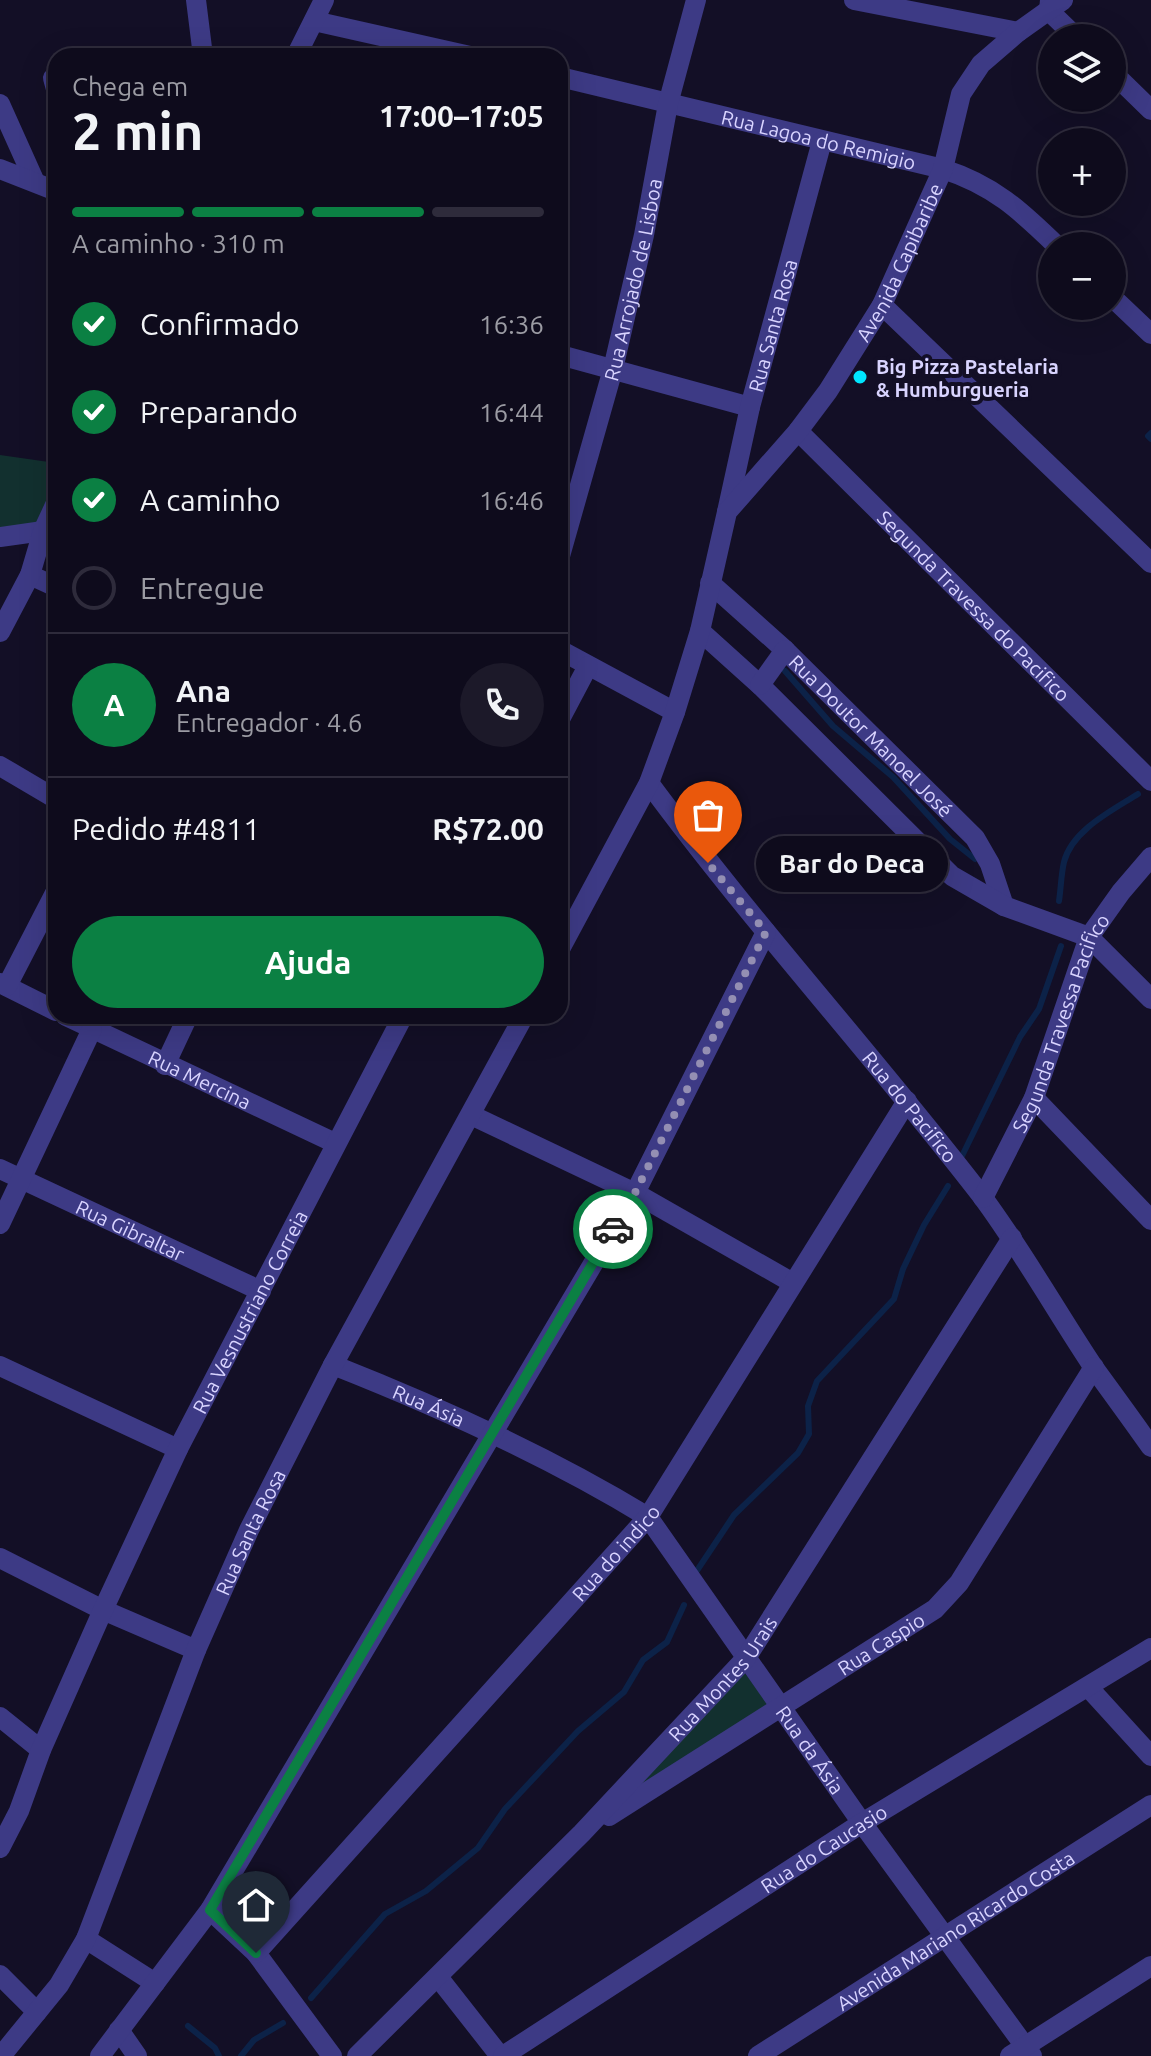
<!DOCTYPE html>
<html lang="pt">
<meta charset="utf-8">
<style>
body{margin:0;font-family:Ubuntu,sans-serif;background:#1c1929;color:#f1f3f6;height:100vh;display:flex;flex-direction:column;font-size:30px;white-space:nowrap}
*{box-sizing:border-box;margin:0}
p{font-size:26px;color:#9b9ba3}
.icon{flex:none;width:44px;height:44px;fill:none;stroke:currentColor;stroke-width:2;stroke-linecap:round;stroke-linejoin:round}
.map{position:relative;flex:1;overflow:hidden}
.panel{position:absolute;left:48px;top:48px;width:520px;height:976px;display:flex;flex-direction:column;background:#0e0b1c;border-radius:24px;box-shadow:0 8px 32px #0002,0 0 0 2px #2e2b3b}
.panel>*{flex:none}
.buttons{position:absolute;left:1038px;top:24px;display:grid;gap:16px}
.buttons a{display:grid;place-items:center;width:88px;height:88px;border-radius:50%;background:#0e0b1c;box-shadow:0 8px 32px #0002,0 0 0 2px #2e2b3b;font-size:40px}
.pin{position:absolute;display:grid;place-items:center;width:68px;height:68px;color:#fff;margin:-82px -34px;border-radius:50% 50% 50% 0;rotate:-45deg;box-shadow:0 0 8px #0007}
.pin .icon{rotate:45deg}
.courier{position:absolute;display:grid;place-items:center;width:80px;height:80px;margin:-40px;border:6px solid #0b8043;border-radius:50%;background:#fff;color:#222;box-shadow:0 2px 10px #0007}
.bubble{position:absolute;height:56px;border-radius:28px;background:#0e0b1c;box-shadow:0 8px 32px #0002,0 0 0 2px #2e2b3b;font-size:26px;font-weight:700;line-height:56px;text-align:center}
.head em{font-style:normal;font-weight:700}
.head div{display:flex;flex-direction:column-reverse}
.head{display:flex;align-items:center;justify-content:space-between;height:136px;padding:0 24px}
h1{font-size:52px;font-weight:700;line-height:60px}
.bar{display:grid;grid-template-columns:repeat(4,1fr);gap:12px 8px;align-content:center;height:96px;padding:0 24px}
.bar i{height:10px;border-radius:6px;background:#2e2b3b}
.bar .selected{background:#0b8043}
.bar p{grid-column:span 4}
.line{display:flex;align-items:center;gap:20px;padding:0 24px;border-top:2px solid #2e2b3b}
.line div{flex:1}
.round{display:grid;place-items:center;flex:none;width:84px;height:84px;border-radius:42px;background:#1c1929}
ol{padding:0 24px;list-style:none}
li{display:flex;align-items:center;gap:24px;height:88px}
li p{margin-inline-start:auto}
li .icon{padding:8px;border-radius:50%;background:#0b8043;color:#fff;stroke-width:4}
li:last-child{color:#9b9ba3}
li i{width:44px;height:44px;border:4px solid #2e2b3b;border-radius:50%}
.cta{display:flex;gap:16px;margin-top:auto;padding:16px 24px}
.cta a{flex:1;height:92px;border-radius:48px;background:#0b8043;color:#fff;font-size:32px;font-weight:700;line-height:92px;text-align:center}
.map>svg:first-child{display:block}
.green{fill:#12302f}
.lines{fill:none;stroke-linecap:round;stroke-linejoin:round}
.stream{stroke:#0c2248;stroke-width:6}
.minor{stroke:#3d3a85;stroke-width:20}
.tertiary{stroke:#3d3a85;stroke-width:20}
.done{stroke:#948fb3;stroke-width:8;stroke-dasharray:0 14.4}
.route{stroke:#0b8043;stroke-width:10}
.poi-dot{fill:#00e5ff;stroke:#130f26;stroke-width:3}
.labels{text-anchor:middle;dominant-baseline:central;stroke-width:8;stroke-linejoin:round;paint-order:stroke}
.street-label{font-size:20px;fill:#d9d4ff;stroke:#130f26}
.poi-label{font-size:20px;font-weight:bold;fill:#d9d4ff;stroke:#130f26;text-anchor:start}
</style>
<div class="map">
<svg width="1151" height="2056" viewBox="0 0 1151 2056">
<rect width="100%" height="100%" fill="#130f26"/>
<g class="green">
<polygon points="0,455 56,463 56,494 41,527 0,533"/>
<polygon points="744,1672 769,1705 618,1803"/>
</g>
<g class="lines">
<g class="stream">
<polyline points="1151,433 1148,436 1151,439"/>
<polyline points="785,671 833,726 893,777 950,839 975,859"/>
<path d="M1059,901C1061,888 1061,875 1064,862C1072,830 1113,810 1138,794"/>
<polyline points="962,1156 1020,1037 1039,1009 1061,946"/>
<polyline points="694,1575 734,1515 798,1453 809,1434 808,1406 817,1381 894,1299 903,1269 924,1225 948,1186"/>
<polyline points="311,1998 385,1914 426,1891 478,1848 505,1809 578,1731 624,1692 643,1660 667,1642 684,1605"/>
<polyline points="188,2026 215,2048 219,2056"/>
<polyline points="241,2056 254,2040 283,2023"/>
</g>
<g class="minor">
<polyline points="196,0 203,56"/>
<polyline points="854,0 1018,32"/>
<polyline points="1050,0 1049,11 1077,38"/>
<polyline points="314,21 470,56"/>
<polyline points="296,56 324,0"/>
<polyline points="1112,72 1151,110"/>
<path id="s1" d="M560,77L943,169C993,185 1020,210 1057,246"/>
<polyline points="53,78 56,89"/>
<polyline points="0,104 35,182"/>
<polyline points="0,169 56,191"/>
<polyline points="1112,297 1151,334"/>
<polyline points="882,305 1151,563"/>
<polyline points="560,355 750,407"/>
<path id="s2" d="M798,431L1151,781"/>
<path id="s3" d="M727,512L750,407L822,141"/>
<polyline points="0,537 43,531"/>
<path id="s4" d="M560,556L613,369L644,235L668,104L696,0"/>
<polyline points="30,575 56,587"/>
<path id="s5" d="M710,583L785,650L975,838L990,864L1004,906"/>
<polyline points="700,631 760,685 952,876 1004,906 1089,937 1151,999"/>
<polyline points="0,632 30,575 43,531 56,503"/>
<polyline points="560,650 675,712"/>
<polyline points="760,685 785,650"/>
<polyline points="560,719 588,666"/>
<polyline points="0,766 56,799"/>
<path id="s6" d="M649,783C754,925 873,1055 981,1195C1022,1250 1056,1311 1094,1368C1113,1394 1132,1420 1151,1447"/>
<polyline points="0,983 56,1011"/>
<polyline points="7,986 56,891"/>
<path id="s7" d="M66,1016L335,1143"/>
<polyline points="165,1065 188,1016"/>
<polyline points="1034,1098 1151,1220"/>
<polyline points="471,1115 635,1193 793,1283"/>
<path id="s8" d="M0,1169L261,1291"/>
<path id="s9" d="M983,1198L1034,1098L1089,937L1121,892L1151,857"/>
<polyline points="0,1224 92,1029"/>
<path id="s10" d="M333,1365C442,1408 548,1456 648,1517L862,1823L1032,2056"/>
<polyline points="0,1366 178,1449"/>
<polyline points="0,1558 103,1610 196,1650"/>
<polyline points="1088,1687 1151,1756"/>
<polyline points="0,1717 41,1750"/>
<path id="s11" d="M609,1816L935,1609L959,1583L1094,1367"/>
<path id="s12" d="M0,1848L19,1811L41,1750L103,1610L178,1449L403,1016"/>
<polyline points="210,1910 256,1953 332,2056"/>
<polyline points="86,1939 155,1983"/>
<path id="s13" d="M256,1953L648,1517L907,1101"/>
<polyline points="0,1975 37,2012"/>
<polyline points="438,1977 500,2056"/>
<polyline points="119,2030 137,2056"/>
<polyline points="100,2056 210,1910 635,1193 766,932"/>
<path id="s14" d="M357,2056L582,1833L746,1658L1012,1238"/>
<path id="s15" d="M503,2056L862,1823L1151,1648"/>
<path id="s16" d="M758,2056L1151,1805"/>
<polyline points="1010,2056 1151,1966"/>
</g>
<g class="tertiary">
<path id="s17" d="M560,949L649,783L675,712L700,631L727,512L798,431L828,391L882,305L943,169L961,94L981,64L1018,32L1063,0"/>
<path id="s18" d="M1,2056L59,1985L86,1939L196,1650L249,1530L333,1365L524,1016"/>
</g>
</g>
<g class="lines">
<polyline class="done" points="613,1229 635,1193 766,932 708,863"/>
<polyline class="route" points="256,1953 210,1910 613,1229"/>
</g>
<circle class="poi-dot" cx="860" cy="377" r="8"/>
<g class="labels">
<g class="street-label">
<text stroke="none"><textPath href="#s1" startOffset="266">Rua Lagoa do Remigio</textPath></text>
<text stroke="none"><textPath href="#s17" startOffset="776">Avenida Capibaribe</textPath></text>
<text stroke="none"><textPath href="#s4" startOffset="286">Rua Arrojado de Lisboa</textPath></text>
<text stroke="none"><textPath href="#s3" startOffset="192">Rua Santa Rosa</textPath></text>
<text stroke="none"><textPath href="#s2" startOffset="248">Segunda Travessa do Pacifico</textPath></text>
<text stroke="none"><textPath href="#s5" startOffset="222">Rua Doutor Manoel José</textPath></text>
<text stroke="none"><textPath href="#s9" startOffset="192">Segunda Travessa Pacifico</textPath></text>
<text stroke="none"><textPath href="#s7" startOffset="148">Rua Mercina</textPath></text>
<text stroke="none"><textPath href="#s6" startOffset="416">Rua do Pacifico</textPath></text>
<text stroke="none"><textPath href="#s8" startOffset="144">Rua Gibraltar</textPath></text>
<text stroke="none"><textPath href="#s12" startOffset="592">Rua Vesnustriano Correia</textPath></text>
<text stroke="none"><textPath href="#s10" startOffset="104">Rua Ásia</textPath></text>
<text stroke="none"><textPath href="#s18" startOffset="584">Rua Santa Rosa</textPath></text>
<text stroke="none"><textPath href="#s13" startOffset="538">Rua do indico</textPath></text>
<text stroke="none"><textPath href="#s11" startOffset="322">Rua Caspio</textPath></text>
<text stroke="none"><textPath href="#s14" startOffset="526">Rua Montes Urais</textPath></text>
<text stroke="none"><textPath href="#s10" startOffset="634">Rua da Ásia</textPath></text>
<text stroke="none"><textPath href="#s15" startOffset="382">Rua do Caucasio</textPath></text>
<text stroke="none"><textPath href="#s16" startOffset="234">Avenida Mariano Ricardo Costa</textPath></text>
</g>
<g class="poi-label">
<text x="876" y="366">Big Pizza Pastelaria<tspan x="876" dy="23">&amp; Humburgueria</tspan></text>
</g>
</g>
</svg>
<div class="buttons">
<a><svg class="icon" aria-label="layers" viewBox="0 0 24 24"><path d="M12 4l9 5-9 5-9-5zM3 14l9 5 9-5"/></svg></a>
<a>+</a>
<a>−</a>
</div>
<div class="pin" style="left:708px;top:863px;background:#ea580c"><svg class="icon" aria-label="bag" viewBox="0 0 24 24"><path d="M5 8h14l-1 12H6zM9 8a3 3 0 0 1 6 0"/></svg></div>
<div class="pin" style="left:256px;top:1953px;background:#1f2937"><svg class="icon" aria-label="home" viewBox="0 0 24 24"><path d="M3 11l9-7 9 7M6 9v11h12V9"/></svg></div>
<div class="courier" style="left:613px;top:1229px"><svg class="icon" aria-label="car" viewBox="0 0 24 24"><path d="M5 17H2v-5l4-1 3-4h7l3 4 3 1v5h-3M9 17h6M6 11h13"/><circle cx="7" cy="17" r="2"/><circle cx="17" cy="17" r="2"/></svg></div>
<div class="bubble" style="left:756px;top:836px;width:192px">Bar do Deca</div>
<section class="panel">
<div class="head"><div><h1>2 min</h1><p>Chega em</p></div><em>17:00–17:05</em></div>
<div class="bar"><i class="selected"></i><i class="selected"></i><i class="selected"></i><i></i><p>A caminho · 310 m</p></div>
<ol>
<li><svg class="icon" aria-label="check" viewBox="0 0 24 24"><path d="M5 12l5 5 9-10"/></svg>Confirmado<p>16:36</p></li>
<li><svg class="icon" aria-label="check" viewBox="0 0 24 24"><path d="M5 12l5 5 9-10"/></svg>Preparando<p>16:44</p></li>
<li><svg class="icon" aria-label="check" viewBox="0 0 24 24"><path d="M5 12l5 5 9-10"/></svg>A caminho<p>16:46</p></li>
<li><i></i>Entregue</li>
</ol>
<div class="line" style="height:144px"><b class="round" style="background:#0b8043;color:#fff">A</b><div><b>Ana</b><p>Entregador · 4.6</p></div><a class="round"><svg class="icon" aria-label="phone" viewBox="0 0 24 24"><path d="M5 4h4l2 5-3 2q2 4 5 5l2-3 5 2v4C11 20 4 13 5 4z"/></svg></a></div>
<div class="line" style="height:104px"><div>Pedido #4811</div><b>R$72.00</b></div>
<div class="cta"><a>Ajuda</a></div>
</section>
</div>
